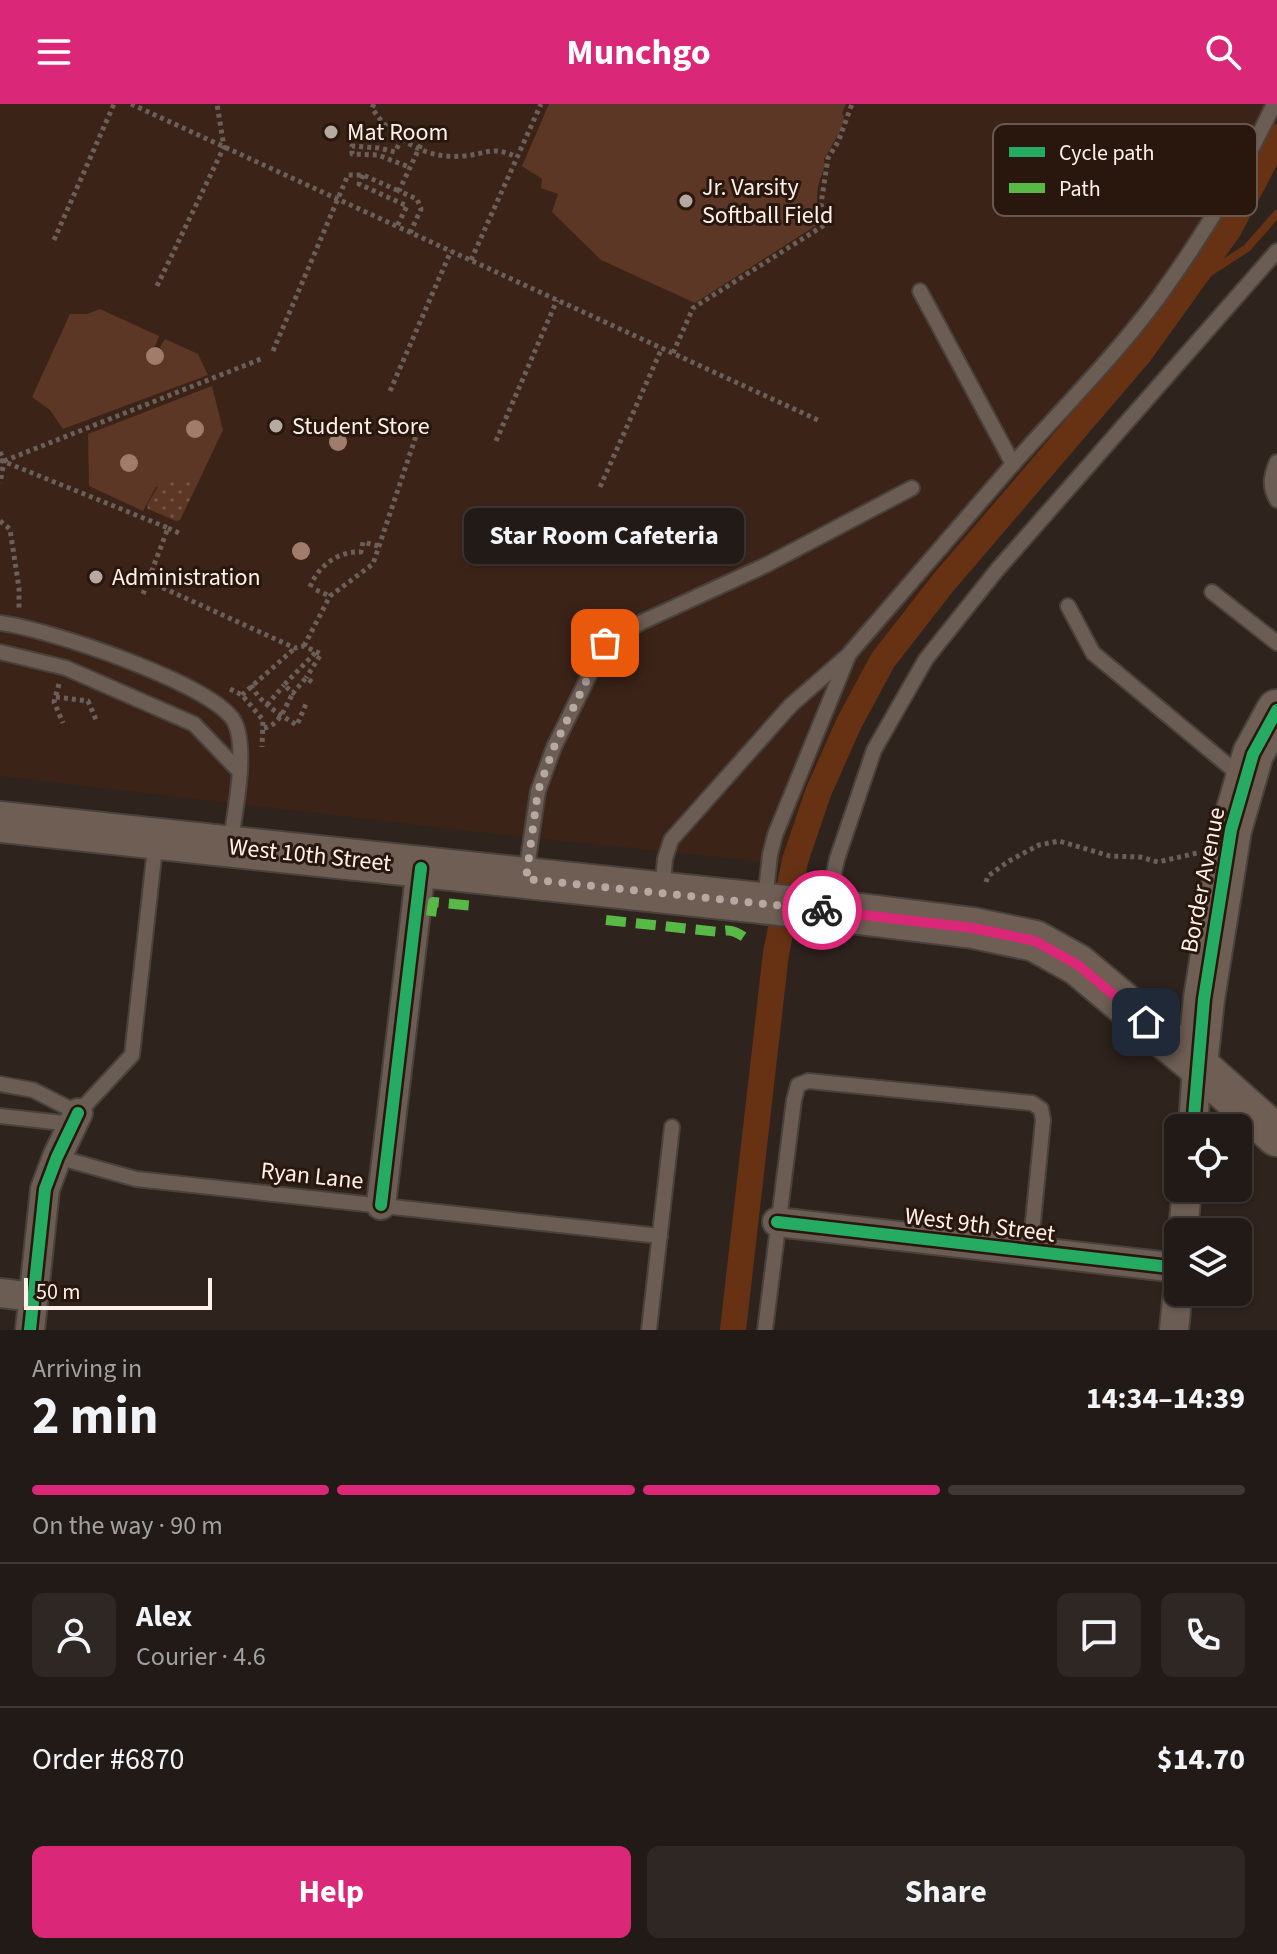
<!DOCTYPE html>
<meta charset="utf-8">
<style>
body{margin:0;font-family:"Source Sans 3",sans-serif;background:#2e2723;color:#f1f3f6;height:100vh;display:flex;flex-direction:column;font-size:30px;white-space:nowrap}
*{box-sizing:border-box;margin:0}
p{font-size:26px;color:#a2a1a1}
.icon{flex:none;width:44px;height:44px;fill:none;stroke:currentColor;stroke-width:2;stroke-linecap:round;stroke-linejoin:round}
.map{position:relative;height:1226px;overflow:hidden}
.drawer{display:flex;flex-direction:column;background:#221a16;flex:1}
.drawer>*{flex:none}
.tools{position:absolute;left:1164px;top:1010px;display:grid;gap:16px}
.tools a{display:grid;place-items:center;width:88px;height:88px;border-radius:12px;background:#221a16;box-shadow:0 2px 6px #0004,0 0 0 2px #3f3835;font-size:40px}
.scale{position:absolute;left:24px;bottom:20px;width:188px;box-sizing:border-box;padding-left:8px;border:4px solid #fef1ea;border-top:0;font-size:22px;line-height:28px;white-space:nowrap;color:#fef1ea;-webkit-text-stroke:6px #29170d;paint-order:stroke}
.pin{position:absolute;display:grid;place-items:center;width:68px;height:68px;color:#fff;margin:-34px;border-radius:16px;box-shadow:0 4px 12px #0006}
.courier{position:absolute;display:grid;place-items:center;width:80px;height:80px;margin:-40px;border:6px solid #db2777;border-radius:50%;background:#fff;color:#222;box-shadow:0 2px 10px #0007}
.bubble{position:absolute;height:56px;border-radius:12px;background:#221a16;box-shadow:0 2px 6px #0004,0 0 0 2px #3f3835;font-size:26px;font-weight:700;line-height:56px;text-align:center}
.summary em{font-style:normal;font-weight:700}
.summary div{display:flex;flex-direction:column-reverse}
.summary{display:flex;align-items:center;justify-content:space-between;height:136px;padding:0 32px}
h1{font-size:52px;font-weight:700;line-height:60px}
.bar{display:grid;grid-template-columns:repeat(4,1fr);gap:12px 8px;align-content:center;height:96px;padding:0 32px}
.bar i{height:10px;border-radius:6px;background:#3f3835}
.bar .active{background:#db2777}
.bar p{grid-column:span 4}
.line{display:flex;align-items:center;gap:20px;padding:0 32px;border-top:2px solid #3f3835}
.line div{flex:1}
.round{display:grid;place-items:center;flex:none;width:84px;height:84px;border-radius:12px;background:#2e2723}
.button{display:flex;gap:16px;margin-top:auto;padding:16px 32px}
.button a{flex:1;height:92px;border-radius:12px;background:#db2777;color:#fff;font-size:32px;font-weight:700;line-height:92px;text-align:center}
.button a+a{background:#2e2723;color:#f1f3f6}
header{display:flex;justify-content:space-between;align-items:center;height:104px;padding:0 32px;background:#db2777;color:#fff;font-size:36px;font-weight:700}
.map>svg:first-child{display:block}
.built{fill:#3b2318}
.grass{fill:#5c3725}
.garden{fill:url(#garden-dots)}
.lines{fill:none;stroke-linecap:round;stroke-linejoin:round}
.stream{stroke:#673214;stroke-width:8}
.canal{stroke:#673214;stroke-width:26}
.lane-casing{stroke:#49413b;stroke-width:18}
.street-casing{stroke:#49413b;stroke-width:32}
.secondary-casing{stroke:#49413b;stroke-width:44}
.path{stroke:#6a5f59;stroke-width:5;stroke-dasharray:4 4;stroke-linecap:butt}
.lane{stroke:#6b5c54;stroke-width:14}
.street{stroke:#6b5c54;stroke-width:28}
.secondary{stroke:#6f5e54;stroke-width:40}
.quiet{stroke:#58b947;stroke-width:10;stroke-dasharray:20 10;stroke-linecap:butt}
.cycleway-casing{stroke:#29170d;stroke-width:17}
.cycleway{stroke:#26ab63;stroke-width:12}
.tree{fill:#a07c6b}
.done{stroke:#b5a9a2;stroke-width:8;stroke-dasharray:0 14.4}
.route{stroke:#db2777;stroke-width:10}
.poi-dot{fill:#b5a9a2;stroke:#29170d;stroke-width:3}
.labels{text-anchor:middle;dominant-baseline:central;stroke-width:6;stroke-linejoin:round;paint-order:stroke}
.poi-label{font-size:24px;fill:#fef1ea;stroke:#29170d;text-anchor:start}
.street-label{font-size:24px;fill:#fef1ea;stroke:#29170d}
.key{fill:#29170d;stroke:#69584f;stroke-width:2}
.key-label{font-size:22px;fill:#fef1ea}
</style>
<header><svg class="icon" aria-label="menu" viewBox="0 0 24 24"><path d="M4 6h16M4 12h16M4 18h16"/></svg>Munchgo<svg class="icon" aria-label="search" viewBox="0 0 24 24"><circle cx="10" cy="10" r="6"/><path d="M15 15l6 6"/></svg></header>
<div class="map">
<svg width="1277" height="1226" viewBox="0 0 1277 1226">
<defs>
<pattern id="garden-dots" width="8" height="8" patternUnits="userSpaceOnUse" patternTransform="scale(2)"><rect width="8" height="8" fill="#5c3725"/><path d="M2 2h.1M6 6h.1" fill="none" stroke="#745445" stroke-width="1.8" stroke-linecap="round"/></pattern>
</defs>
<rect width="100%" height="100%" fill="#2e231d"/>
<polygon class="built" points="0,0 1277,0 1277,20 1222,122 1191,170 1135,245 901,510 868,560 839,608 808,680 786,760 487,729 0,672"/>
<g class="grass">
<path d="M549,0H846L842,9L844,12L841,26L824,55C826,65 820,72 818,83C816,95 817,106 820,119L695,199L601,156L552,108L558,90L541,84L542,75L522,62Z"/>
<polygon points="100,205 159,232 155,242 147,247 147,255 151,260 162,256 164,250 160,243 165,235 198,250 208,271 63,325 50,306 32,293 70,210 87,210"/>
<polygon points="212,282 223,326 195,385 192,379 156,383 143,407 89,382 88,330"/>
</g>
<polygon class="garden" points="180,374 192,379 195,385 180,416 176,417 148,405 147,401 160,379"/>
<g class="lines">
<polyline class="stream" points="1187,183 1247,144 1277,110"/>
<polyline class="canal" points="733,1226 776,849 795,757 818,689 849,619 883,556 943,479 1140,249 1229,125 1277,33"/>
<g class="lane-casing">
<g id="lane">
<path d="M1277,358C1271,372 1269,382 1277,396"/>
<path d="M1013,360C1062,305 1114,253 1158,194C1202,133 1242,68 1274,0"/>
<polyline points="1212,488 1277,539"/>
<polyline points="1068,502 1093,549 1242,673"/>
<path d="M0,519C48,525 203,577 232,614C250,637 234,713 230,742"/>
<polyline points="0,548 66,564 194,620 240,668"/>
<polyline points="526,770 538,687 554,643 605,539 642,518 764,462 912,384"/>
<polyline points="662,788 665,755 671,736 791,601 846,553"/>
<polyline points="765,796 770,751 775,731 849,550 1013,360 920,187"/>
<polyline points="827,802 837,755 874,646 926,555 997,466 1277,147"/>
<polyline points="0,980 33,986 78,1009 132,951 156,735"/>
<polyline points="0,1012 72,1020"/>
<polyline points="57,1053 136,1075 660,1132"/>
<polyline points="649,1226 672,1023"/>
<polyline points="765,1226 794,996 798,981 808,977 1032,999 1041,1005 1043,1016 1030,1149"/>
</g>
</g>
<g class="street-casing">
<g id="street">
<polyline points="1193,1024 1197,961"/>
<polyline points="381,1101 421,764"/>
<polyline points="777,1118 1178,1164"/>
<polyline points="1183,1128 1187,1084"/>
<polyline points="0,1189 34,1193"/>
<polyline points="30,1226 45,1085 57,1053 78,1009"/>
<polyline points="1174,1226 1178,1186"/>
</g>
</g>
<g class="secondary-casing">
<g id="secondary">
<polyline points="0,718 844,808 973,824 1035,837 1078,861 1197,961 1277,1032"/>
<polyline points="1197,961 1204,895 1231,726 1253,650 1277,606"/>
</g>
</g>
<g class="path">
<polyline points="131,0 818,316"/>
<path d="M374,0L372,4C391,34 426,56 463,52C490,50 490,41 517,53"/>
<polyline points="402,34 395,48 379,44 352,42 352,50 378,51 409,63"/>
<polyline points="363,71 359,80 407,102 397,122"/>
<polyline points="410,129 421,105 417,95 399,87 429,23"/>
<polyline points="54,136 114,0"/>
<polyline points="471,156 541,0"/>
<polyline points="157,182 224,43 217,0"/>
<polyline points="273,247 348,71 363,71 399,87"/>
<polyline points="673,249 693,204 826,120 821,100 828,54 838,38 852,0"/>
<polyline points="390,287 451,147"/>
<polyline points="496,337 557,196"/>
<polyline points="0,348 4,357 0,379"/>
<polyline points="0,356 168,424 143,490"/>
<polyline points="4,357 261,255"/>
<polyline points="600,383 662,244"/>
<polyline points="0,417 10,425 11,432 19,484 19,505"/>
<polyline points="168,424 181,430"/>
<polyline points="148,477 295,544 304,542 321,550 306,574"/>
<path d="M310,483C318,462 338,447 361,448L363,438L378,442"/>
<polyline points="316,486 330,492"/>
<polyline points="304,542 330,492 373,460 418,326"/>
<polyline points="312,578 306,574 293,589 284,581 316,548"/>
<polyline points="59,580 54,598 63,619"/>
<path d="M251,581C261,600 279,610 297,621L306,600"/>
<polyline points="230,585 242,591 263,616 262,643"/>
<polyline points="242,591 295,544"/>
<polyline points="56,593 88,597 97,618"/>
<polyline points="267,601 284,581"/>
<path d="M264,624C280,621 285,603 293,589"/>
<polyline points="986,778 988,772 1009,757 1039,741 1059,737 1110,752 1140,753 1158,758 1197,749"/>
</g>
<use href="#lane" class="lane"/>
<use href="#street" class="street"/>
<use href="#secondary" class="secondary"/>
<g class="quiet">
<polyline points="431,812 433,798 475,802"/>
<path d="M606,816L719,828C731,824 737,828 747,835"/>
</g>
<g class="cycleway-casing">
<g id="cycleway">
<polyline points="1193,1024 1204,895 1231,726 1253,650 1277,606"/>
<polyline points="381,1101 421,764"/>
<polyline points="777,1118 1178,1164"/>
<polyline points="30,1226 45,1085 57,1053 78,1009"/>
</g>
</g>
<use href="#cycleway" class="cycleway"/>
</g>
<g class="tree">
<circle cx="155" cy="252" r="9"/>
<circle cx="195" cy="325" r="9"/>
<circle cx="338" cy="338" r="9"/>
<circle cx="129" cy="359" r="9"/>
<circle cx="301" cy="447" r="9"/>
</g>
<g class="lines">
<polyline class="done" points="605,539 554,643 538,687 526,775 822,806"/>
<polyline class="route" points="822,806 973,824 1035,837 1078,861 1146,918"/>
</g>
<g class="poi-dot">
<circle cx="331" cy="28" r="8"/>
<circle cx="686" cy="97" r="8"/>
<circle cx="276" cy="322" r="8"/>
<circle cx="96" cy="473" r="8"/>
</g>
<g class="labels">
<g class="poi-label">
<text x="347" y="28">Mat Room</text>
<text x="702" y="83">Jr. Varsity<tspan x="702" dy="28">Softball Field</tspan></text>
<text x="292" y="322">Student Store</text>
<text x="112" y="473">Administration</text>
</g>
<g class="street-label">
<text transform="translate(310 751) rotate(6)">West 10th Street</text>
<text transform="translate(1203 776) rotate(-79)">Border Avenue</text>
<text transform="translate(312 1072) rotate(6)">Ryan Lane</text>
<text transform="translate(980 1121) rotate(7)">West 9th Street</text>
</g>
</g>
<rect x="993" y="20" width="264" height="92" rx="12" class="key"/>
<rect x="1009" y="43" width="36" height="10" fill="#26ab63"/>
<rect x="1009" y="79" width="36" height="10" fill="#58b947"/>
<g class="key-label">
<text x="1059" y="56">Cycle path</text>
<text x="1059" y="92">Path</text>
</g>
</svg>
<div class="tools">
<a><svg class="icon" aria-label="locate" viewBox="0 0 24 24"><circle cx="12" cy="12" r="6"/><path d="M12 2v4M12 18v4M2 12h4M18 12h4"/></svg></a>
<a><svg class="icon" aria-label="layers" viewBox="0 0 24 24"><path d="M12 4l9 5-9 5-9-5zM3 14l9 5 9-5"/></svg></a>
</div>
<div class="scale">50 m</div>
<div class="pin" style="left:605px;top:539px;background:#ea580c"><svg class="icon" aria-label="bag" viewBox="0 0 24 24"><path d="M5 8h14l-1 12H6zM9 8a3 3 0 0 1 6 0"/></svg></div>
<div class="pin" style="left:1146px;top:918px;background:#1f2937"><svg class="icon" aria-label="home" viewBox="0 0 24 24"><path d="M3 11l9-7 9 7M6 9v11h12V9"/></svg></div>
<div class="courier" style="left:822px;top:806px"><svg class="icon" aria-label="bike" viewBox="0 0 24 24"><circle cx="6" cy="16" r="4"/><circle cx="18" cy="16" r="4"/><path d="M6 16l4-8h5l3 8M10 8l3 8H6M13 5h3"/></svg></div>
<div class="bubble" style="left:464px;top:404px;width:280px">Star Room Cafeteria</div>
</div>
<section class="drawer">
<div class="summary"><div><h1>2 min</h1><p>Arriving in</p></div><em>14:34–14:39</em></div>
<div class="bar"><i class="active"></i><i class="active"></i><i class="active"></i><i></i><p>On the way · 90 m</p></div>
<div class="line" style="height:144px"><a class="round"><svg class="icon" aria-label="person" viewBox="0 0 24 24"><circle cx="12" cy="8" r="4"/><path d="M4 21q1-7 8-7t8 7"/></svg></a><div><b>Alex</b><p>Courier · 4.6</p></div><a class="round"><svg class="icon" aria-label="chat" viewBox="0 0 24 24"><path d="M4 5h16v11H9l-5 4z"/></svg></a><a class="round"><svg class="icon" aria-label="phone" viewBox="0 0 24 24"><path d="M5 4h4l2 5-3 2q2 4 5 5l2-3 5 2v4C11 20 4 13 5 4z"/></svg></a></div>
<div class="line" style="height:104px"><div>Order #6870</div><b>$14.70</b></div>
<div class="button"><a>Help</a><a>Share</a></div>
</section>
